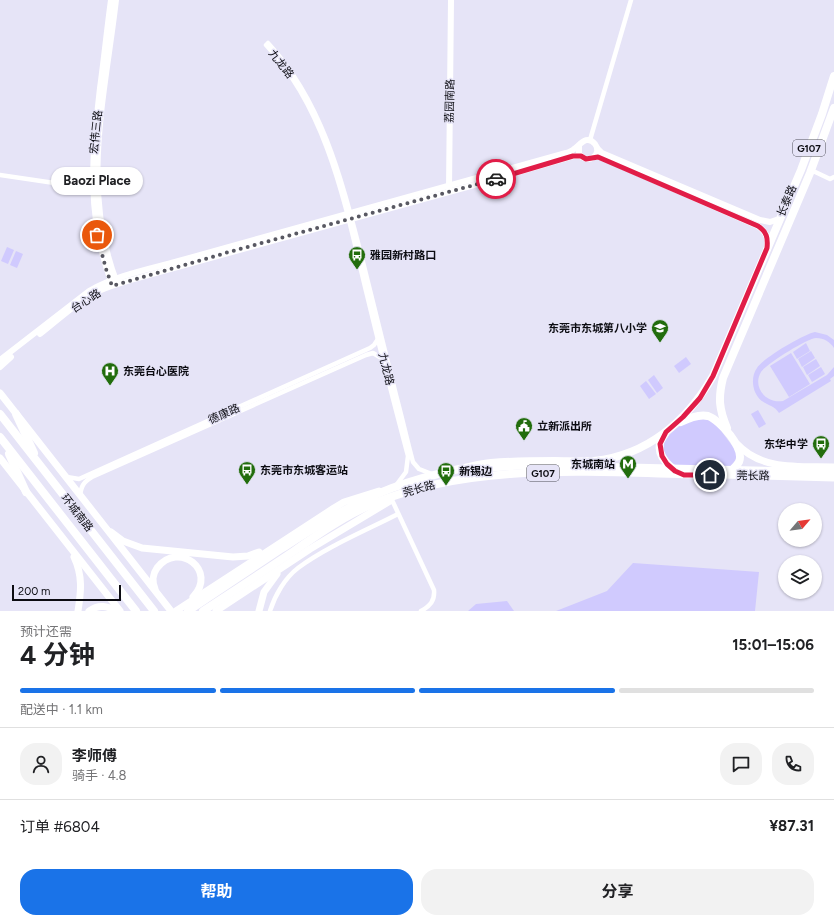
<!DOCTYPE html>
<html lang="zh">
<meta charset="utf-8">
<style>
body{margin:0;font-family:Figtree,"Noto Sans SC",sans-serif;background:#f2f2f2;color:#202124;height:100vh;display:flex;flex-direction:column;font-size:15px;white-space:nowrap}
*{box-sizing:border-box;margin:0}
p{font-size:13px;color:#757577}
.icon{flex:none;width:22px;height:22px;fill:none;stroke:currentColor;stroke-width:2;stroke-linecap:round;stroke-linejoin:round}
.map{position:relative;height:611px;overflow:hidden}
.side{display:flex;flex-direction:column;background:#fff;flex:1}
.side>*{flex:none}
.needle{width:26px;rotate:61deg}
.buttons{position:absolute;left:778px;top:503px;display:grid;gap:8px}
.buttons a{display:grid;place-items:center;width:44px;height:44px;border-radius:50%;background:#fff;box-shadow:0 1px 3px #0004;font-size:20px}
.scale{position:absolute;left:12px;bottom:10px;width:109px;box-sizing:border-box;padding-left:4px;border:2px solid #0c0c12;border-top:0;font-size:11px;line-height:14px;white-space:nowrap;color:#0c0c12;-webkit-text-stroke:3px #e6e4f7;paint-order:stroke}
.pin{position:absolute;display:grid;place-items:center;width:34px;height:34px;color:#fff;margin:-17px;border:2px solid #fff;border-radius:50%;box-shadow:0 1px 4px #0007}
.courier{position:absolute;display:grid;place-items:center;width:40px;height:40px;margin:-20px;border:3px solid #e11d48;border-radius:50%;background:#fff;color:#222;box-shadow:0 1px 5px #0007}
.bubble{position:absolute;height:28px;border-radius:14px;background:#fff;box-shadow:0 1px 3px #0004;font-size:13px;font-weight:700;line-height:28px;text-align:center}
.overview em{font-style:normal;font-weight:700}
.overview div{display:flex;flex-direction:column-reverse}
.overview{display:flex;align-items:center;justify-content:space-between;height:68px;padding:0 20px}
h1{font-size:26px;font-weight:700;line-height:30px}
.bar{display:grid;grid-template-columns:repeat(4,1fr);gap:6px 4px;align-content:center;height:48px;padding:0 20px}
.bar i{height:5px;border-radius:3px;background:#e0e0e0}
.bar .selected{background:#1a73e8}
.bar p{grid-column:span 4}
.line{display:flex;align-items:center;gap:10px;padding:0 20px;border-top:1px solid #e0e0e0}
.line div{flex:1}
.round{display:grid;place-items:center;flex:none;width:42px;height:42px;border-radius:16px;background:#f2f2f2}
.button{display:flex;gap:8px;margin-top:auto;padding:8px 20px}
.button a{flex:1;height:46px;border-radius:16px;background:#1a73e8;color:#fff;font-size:16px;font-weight:700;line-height:46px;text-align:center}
.button a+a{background:#f2f2f2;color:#202124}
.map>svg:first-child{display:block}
.green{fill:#d0cafe}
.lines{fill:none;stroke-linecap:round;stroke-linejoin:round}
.street{stroke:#fff;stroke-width:4.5}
.secondary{stroke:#fff;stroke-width:6}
.primary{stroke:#fff;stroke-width:7}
.highway{stroke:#fff;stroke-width:8}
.done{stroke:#585862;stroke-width:4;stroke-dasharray:0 7.2}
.route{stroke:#e11d48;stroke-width:5}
.labels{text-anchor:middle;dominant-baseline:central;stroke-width:3;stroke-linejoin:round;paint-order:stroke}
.shield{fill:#e6e4f7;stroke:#4d4d57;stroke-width:1}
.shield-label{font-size:10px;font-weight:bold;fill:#0c0c12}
.street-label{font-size:11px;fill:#0c0c12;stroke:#e6e4f7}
.poi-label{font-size:11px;font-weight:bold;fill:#0c0c12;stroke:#e6e4f7;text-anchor:start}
</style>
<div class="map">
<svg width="834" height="611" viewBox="0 0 834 611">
<rect width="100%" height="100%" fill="#e6e4f7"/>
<g class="green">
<polygon points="7,247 14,250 8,264 1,261"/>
<polygon points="16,251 23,254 17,268 10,265"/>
<path d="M815,332L827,335L834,340V348C830,342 824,338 816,338C808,338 766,364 761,372C752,387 766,404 783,401L827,375L834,367V376L830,379L831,381L779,413C773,403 761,406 755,392C752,384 752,375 757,368C763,358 804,334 815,332Z"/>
<polygon points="806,343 810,351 797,359 793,352"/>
<polygon points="811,351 815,358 802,367 798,359"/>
<polygon points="791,353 810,384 789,397 770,366"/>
<polygon points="686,357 691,364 679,373 674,366"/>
<polygon points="816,359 820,366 807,375 803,367"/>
<polygon points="821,367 825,374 812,382 808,375"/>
<polygon points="654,375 663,388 657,393 648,380"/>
<polygon points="646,381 656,394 649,399 640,386"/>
<polygon points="758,410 766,424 759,428 751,414"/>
<path d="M699,418L710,420L719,428L736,451V459L727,471L686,474L665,457L662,442C675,430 681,422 699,418Z"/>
<polygon points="633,563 759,572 755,611 556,611 607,591"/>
<polygon points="507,601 514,611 468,611 476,604"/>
</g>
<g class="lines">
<g class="street">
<polyline points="590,140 631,0"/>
<polyline points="811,170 830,179 834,177"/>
<polyline points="0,175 95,189"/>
<polyline points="67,477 79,479 370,348 374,345 378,339"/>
<path d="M397,484L406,472L408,456C394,403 380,349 367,295C346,209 329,112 266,45L268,43C324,103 343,185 363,262C374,307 385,351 396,395C402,417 407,440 413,462L419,469L432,474"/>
<path d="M80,496C81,487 83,482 92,477L366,355L373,353L383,359"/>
<path d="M392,500L434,590C435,601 430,606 421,611"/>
<path d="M270,611C275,595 285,578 298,568C326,547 367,530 398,514"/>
</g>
<g class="secondary">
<path d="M111,0C107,29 104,59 100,88C92,159 86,215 112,284"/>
<path d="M116,0C105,96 80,189 117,283"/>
<polyline points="597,148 602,153 760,220 770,222 779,219"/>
<path d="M594,157H601L758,226C765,231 769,237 767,246"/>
<polyline points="449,189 451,0"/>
<path d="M40,334C59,319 78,301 101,290C110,286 121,283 131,280L485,182L573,156H581"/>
<path d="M0,360L89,291C115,276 145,270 175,262L566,153C569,152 572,151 574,149C580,145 587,134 595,144C603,154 588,166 579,154V145"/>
<polyline points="0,367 11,357"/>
</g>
<g class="primary">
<polyline points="0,393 171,611"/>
<path d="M737,444C762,471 800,466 834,467"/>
<polyline points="0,458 120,611"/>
<polyline points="479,467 490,468 520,466 587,466 834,472"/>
<polyline points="723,475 834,478"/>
<polyline points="111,532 123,541 142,548 233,557 248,556 259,552"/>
<path d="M74,557C83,576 81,592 78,611"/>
<path d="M155,589C152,581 152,575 157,568C179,540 218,571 193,597"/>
<path d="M89,611C99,604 107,606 117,611"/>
<polyline points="176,611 334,508 344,502 379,491"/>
<polyline points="216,611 310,549 390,501"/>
<polyline points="259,611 264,592 277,574"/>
</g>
<g class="highway">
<polyline points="0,414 154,611"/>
<polyline points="16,414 34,453"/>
<path d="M727,428C719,409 718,398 723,378L810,173L834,108"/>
<path d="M665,434C663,437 661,440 660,443C657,457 671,469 682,474"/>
<polyline points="0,437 136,611"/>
<polyline points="9,454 26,492"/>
<path d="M188,611C219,590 250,570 281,549C317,526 352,503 392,488C414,480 436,474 459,469C470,467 480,464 491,463C513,461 534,461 555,461C568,461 581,462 594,461C648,455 687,421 713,376L801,170L822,114L834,76"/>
<path d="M203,611C234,591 264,571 294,551C320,533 346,515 375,503C480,459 612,474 723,475C729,472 736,468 739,462C745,448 720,420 708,416C699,414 689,418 681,422"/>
</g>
</g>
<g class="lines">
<polyline class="done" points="97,235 106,269 112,286 229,252 496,179"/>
<path class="route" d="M496,179L573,156H581L586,159L598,157L758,226C767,232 768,238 767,248L713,376L700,398L683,417L666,432L660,444L662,456L667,464L675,471L684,475H710"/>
</g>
<defs>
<g id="bus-pin" transform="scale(0.9)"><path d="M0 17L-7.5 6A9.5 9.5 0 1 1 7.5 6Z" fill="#226d0d" stroke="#e6e4f7"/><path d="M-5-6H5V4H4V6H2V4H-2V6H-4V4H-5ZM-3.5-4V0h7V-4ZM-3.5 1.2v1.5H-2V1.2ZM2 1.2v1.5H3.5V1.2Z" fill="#fff"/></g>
<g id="school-pin" transform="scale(0.9)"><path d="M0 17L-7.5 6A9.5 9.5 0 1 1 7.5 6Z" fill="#226d0d" stroke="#e6e4f7"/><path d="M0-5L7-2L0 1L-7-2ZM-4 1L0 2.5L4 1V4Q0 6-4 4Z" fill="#fff"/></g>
<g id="hospital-pin" transform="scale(0.9)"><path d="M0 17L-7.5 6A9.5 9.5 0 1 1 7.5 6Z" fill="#226d0d" stroke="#e6e4f7"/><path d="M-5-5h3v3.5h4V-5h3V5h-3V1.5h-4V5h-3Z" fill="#fff"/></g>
<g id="civic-pin" transform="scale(0.9)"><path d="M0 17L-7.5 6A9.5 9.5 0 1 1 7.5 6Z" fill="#226d0d" stroke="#e6e4f7"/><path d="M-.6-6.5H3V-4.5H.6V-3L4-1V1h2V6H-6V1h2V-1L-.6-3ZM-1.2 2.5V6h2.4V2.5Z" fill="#fff"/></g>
<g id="metro-pin" transform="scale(0.9)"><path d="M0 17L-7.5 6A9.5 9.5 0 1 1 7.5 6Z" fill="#226d0d" stroke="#e6e4f7"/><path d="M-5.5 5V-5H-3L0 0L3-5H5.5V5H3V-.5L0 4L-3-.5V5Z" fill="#fff"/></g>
</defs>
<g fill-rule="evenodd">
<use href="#bus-pin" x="357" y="255"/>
<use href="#school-pin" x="660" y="328"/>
<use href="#hospital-pin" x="110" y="371"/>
<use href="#civic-pin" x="524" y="426"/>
<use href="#bus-pin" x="821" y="444"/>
<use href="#metro-pin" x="628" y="464"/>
<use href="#bus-pin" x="247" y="470"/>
<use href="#bus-pin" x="446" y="471"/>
</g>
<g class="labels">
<g class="shield">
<rect x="793" y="140" width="32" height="16" rx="3"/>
<rect x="527" y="465" width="32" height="16" rx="3"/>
</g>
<g class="shield-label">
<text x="809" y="148">G107</text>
<text x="543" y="473">G107</text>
</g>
<g class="street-label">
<text transform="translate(281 64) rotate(52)">九龙路</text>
<text transform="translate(450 101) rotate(-89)">荔园南路</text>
<text transform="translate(96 132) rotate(-84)">宏伟三路</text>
<text transform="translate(787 201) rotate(-67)">长泰路</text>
<text transform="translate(86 301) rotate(-33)">台心路</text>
<text transform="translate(386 369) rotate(76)">九龙路</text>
<text transform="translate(224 414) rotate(-24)">德康路</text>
<text transform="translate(753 476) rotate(1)">莞长路</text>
<text transform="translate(419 489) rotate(-15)">莞长路</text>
<text transform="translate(77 513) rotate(52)">环城南路</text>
</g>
<g class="poi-label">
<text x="370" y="255">雅园新村路口</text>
<text x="647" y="328" text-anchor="end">东莞市东城第八小学</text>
<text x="123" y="371">东莞台心医院</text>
<text x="537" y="426">立新派出所</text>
<text x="808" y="444" text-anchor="end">东华中学</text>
<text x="615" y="464" text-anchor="end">东城南站</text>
<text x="260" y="470">东莞市东城客运站</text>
<text x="459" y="471">新锡边</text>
</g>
</g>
</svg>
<div class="buttons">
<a><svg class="needle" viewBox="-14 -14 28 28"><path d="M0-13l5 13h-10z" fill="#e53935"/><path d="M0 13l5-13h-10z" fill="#757577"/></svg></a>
<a><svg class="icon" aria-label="layers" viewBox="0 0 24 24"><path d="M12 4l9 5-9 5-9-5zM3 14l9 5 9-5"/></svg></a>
</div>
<div class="scale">200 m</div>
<div class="pin" style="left:97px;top:235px;background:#ea580c"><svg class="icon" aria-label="bag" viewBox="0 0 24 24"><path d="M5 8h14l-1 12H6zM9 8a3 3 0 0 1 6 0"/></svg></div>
<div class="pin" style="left:710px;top:475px;background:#1f2937"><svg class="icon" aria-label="home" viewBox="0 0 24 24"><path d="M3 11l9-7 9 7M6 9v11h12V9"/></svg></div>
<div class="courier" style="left:496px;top:179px"><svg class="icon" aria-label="car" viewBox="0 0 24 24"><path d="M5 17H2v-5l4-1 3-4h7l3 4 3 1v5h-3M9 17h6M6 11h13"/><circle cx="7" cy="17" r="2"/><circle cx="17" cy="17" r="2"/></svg></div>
<div class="bubble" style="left:51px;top:167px;width:92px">Baozi Place</div>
</div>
<section class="side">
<div class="overview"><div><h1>4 分钟</h1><p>预计还需</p></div><em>15:01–15:06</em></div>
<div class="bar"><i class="selected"></i><i class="selected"></i><i class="selected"></i><i></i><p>配送中 · 1.1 km</p></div>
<div class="line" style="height:72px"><a class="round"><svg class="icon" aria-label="person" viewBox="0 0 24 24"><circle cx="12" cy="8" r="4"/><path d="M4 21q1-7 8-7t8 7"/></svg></a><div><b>李师傅</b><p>骑手 · 4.8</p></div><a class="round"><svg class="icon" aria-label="chat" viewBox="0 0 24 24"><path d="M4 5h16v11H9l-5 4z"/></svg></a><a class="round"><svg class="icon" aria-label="phone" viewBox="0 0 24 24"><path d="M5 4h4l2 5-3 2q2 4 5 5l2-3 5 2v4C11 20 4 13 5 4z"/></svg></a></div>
<div class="line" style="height:52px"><div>订单 #6804</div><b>¥87.31</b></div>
<div class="button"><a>帮助</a><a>分享</a></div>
</section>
